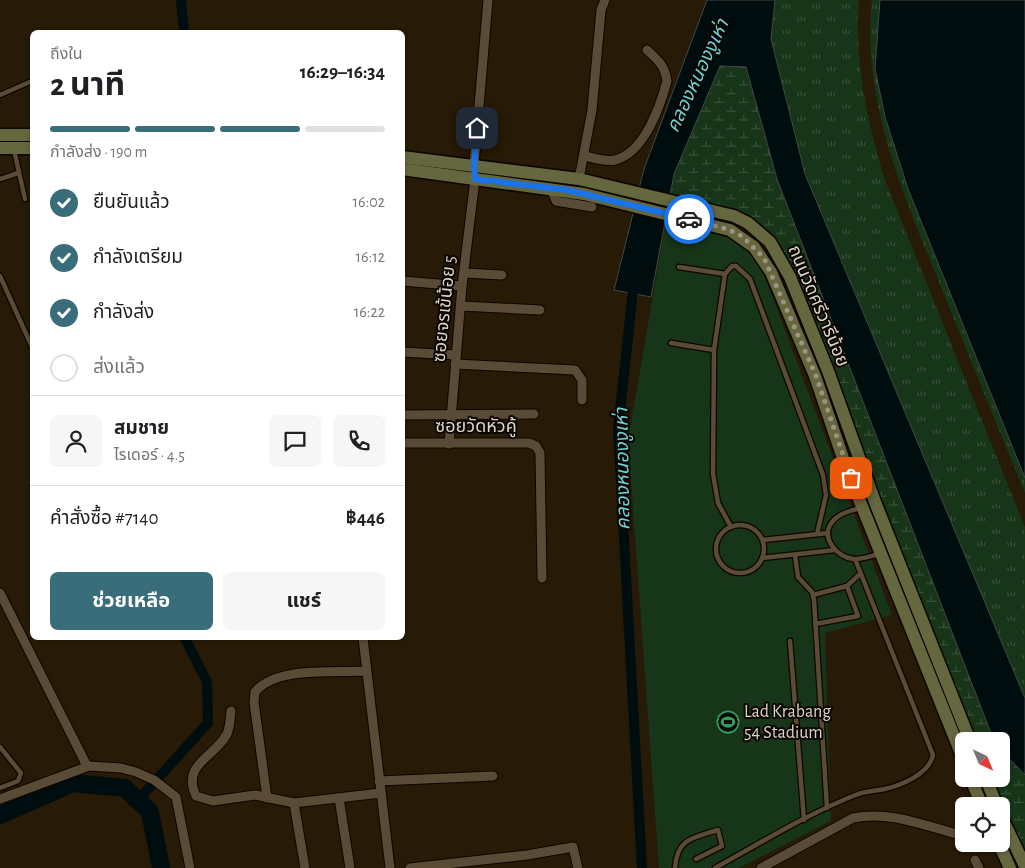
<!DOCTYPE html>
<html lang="th">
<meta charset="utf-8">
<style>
body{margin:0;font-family:"Alegreya Sans","Noto Sans Thai",sans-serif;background:#f6f6f6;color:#202124;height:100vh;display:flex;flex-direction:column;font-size:19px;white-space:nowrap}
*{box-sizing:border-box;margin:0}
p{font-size:16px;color:#757577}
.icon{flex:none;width:28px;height:28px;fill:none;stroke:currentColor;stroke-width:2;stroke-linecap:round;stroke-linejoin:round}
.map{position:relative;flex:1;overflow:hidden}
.drawer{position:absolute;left:30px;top:30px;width:375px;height:610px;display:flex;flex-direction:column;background:#fff;border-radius:8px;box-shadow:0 1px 4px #0004}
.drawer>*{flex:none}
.needle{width:32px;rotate:136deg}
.buttons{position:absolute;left:955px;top:732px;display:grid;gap:10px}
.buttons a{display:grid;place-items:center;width:55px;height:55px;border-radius:8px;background:#fff;box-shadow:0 1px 4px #0004;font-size:25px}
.pin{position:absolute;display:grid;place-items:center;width:42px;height:42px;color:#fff;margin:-21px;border-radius:10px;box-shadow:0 2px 8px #0006}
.courier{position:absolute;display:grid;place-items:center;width:50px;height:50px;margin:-25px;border:4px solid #1a73e8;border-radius:50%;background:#fff;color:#222;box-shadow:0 1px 6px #0007}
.overview em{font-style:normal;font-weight:700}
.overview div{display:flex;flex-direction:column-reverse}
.overview{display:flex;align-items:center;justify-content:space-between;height:85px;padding:0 20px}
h1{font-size:32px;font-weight:700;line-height:38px}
.bar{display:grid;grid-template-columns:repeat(4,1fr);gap:8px 5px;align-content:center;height:60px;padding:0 20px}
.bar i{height:6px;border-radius:4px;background:#e0e0e0}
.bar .active{background:#396d7a}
.bar p{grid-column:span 4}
.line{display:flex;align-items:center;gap:12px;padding:0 20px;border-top:1px solid #e0e0e0}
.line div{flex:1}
.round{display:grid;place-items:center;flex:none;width:52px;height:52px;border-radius:8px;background:#f6f6f6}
ol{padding:0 20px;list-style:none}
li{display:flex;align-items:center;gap:15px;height:55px}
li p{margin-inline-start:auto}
li .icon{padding:5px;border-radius:50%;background:#396d7a;color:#fff;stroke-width:4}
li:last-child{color:#757577}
li i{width:28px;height:28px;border:2px solid #e0e0e0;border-radius:50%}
.cta{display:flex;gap:10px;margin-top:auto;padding:10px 20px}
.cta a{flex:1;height:58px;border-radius:8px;background:#396d7a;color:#fff;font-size:20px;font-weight:700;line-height:58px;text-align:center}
.cta a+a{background:#f6f6f6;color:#202124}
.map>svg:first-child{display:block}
.grass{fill:url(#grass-tufts)}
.wetland{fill:url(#wetland-marsh)}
.park{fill:#173518}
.water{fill:#000d0e;stroke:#424946}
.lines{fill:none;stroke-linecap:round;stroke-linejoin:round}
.canal{stroke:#000d0e;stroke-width:10}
.river{stroke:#000d0e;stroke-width:18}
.lane-casing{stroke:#0f0500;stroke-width:7}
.street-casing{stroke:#0f0500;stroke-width:11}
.secondary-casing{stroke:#0f0500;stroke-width:15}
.lane{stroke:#5a4b36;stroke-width:4.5}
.street{stroke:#5a4b36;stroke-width:9}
.secondary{stroke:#65683e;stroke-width:12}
.done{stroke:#9d9384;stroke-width:5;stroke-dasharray:0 9}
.route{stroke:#1a73e8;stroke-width:6}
.labels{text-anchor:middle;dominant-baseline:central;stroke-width:4;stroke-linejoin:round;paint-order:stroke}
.street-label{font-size:18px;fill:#ddd4c8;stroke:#0b0602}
.poi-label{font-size:18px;fill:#ddd4c8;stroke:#0b0602;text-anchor:start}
.water-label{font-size:19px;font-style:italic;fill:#6ed1d5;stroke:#0b0602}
</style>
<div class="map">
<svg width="1025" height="868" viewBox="0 0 1025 868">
<defs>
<pattern id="grass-tufts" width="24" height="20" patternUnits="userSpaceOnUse" patternTransform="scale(1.25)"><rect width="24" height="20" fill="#173518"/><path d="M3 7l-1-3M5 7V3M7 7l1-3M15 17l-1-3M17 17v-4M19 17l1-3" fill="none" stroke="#385138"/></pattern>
<pattern id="wetland-marsh" width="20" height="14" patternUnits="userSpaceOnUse" patternTransform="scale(1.25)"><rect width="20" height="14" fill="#173518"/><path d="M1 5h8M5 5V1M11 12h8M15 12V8" fill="none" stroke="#385138"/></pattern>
</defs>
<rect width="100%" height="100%" fill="#271a06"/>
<g class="grass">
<path d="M775,0H859C854,62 867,121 885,180L1025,527V698L805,174L771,39Z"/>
<path d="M872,0H880L875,69L908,189L1025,478V493C997,426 970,358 942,290C905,197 861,103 872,0Z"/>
</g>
<g class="wetland">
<polygon points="720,66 746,66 777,179 994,741 970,741 825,350 776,239 750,216 715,204 709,231 703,242 664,231 674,174"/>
<polygon points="1001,750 1025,775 1025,851 988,779 1001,779"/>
</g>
<polygon class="park" points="664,231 703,242 709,231 729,238 759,261 892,615 825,633 831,821 739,868 659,868 628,440"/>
<g class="water">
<polygon points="707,0 775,0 771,39 805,174 1025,698 1025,775 1001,750 1001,741 994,741 777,179 746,67 720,66 674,174 651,297 614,290 644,169"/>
<polygon points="880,0 1025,0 1025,478 908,189 885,117 875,69"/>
</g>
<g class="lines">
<g class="canal">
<polyline points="181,0 184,32"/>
<polyline points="634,281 618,430 642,868"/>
<polyline points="138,800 208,723 207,682 185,638"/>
</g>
<polyline class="river" points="0,815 73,783 125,788 150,812 161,868"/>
<g class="lane-casing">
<g id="lane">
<polyline points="0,95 32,81"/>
<polyline points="14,150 25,199"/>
<polyline points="0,179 18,173"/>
<polyline points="679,267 725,274"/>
<polyline points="0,276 32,347"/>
<polyline points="671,343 714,350"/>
<path d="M860,508C849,511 836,514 830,525C822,540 838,557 853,559C861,560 871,556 879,554"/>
<circle cx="740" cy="549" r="24"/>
<polyline points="731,527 718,503 713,474 714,350 725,274 732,266 736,266 750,279 823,475 826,495 817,534"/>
<polyline points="763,540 828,533"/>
<polyline points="795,555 798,577 812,592 814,600 827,808"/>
<polyline points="762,558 835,550"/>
<polyline points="813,595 847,586 860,574"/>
<polyline points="815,624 858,616 847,586"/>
<polyline points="790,641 804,820"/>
<polyline points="0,747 21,773 18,781 0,788"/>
<path d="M675,868C677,838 693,838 718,830L722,846L696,859"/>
<path d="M715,868C762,842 809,813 858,794C867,791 876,791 885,789C902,785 929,774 933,755L855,559"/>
</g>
</g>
<g class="street-casing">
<g id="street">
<path d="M585,156C594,158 606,162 615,160C644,153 660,107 667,81C665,66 658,60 647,50"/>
<polyline points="474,165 488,0"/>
<polyline points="579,179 592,110 601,10 605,0"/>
<polyline points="551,188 556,201 592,207"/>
<polyline points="464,273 502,275"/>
<polyline points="402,281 462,286"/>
<polyline points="461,306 540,310"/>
<polyline points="402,352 456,355"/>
<polyline points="455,364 575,370 582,380 582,400"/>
<polyline points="402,415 534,414"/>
<polyline points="402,443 529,443 536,446 540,453 542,578"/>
<polyline points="449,444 462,286 475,179"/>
<polyline points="0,593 87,766"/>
<polyline points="363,638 390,868"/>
<path d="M231,711C230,719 230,727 227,734C214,758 181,764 196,796L213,801L255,795L294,803L381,793"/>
<polyline points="379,781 493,776"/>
<path d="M267,798L254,702L255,692C276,666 334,673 366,671"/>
<polyline points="339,798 350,868"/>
<polyline points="0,799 89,766 121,768 136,772 154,780 176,797 190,868"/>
<polyline points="294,803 305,868"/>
<polyline points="975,860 979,868"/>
<polyline points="410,868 527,855 573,847 578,868"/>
<path d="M761,868L853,818C890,810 928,827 964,836"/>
</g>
</g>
<g class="secondary-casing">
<g id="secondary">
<polyline points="0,135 32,135"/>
<polyline points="0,148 32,148"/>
<polyline points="402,157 579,179 734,216 748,223 770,242 790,277 828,371 875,502 970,741"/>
<polyline points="402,169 584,194 730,230 754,247 771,272 815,376 845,464 964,761"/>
<polyline points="971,779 982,806"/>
<polyline points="986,779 997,806"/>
<polyline points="1001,816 1025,866"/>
<polyline points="999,844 1010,868"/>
</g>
</g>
<use href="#lane" class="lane"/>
<use href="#street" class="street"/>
<use href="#secondary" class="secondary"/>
</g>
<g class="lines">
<polyline class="done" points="689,219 730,230 742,236 764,258 816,376 851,478"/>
<polyline class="route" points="477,128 474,165 475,179 567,190 689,219"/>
</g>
<defs>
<g id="stadium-ring" transform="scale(1.125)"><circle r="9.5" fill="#0b0602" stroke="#2e9e5b" stroke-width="1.5"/><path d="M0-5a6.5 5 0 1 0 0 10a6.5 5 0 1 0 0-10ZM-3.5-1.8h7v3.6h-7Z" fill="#2e9e5b"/></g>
</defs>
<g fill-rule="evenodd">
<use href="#stadium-ring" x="728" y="722"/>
</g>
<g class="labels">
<g class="street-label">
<text transform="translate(818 306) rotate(67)">ถนนวัดศรีวารีน้อย</text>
<text transform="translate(445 309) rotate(-84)">ซอยจรเข้น้อย 5</text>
<text x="476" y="427">ซอยวัดหัวคู้</text>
</g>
<g class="poi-label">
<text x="744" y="712">Lad Krabang<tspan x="744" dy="21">54 Stadium</tspan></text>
</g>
<g class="water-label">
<text transform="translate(698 76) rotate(-65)">คลองหนองงูเห่า</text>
<text transform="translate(623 469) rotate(-91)">คลองหนองงูเห่า</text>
</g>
</g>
</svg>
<div class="buttons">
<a><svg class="needle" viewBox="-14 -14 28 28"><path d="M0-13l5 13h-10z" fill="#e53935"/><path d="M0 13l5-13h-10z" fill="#757577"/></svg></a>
<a><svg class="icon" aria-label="locate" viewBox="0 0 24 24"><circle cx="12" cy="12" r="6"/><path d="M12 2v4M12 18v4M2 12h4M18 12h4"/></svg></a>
</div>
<div class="pin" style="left:851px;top:478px;background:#ea580c"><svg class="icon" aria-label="bag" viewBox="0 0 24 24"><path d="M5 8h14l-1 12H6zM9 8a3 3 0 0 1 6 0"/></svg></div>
<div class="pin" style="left:477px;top:128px;background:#1f2937"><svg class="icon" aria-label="home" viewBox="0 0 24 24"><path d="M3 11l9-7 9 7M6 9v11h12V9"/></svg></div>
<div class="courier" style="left:689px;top:219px"><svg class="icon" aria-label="car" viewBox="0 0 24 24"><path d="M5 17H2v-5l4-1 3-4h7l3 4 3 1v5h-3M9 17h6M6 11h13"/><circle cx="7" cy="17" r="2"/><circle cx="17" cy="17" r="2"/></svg></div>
<section class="drawer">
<div class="overview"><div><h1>2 นาที</h1><p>ถึงใน</p></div><em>16:29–16:34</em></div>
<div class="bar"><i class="active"></i><i class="active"></i><i class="active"></i><i></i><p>กำลังส่ง · 190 m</p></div>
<ol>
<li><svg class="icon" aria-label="check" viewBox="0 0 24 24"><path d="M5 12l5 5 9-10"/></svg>ยืนยันแล้ว<p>16:02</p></li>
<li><svg class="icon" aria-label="check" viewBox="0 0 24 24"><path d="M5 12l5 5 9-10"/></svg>กำลังเตรียม<p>16:12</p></li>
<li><svg class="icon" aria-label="check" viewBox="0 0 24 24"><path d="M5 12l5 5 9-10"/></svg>กำลังส่ง<p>16:22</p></li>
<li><i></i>ส่งแล้ว</li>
</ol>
<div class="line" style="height:90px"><a class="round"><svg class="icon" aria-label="person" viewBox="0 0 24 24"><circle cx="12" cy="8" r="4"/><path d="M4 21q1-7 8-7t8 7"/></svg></a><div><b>สมชาย</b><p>ไรเดอร์ · 4.5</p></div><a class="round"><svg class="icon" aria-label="chat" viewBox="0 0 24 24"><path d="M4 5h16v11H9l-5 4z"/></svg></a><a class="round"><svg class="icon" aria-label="phone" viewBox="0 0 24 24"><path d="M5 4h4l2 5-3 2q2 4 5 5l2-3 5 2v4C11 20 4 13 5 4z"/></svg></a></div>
<div class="line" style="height:65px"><div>คำสั่งซื้อ #7140</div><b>฿446</b></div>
<div class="cta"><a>ช่วยเหลือ</a><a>แชร์</a></div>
</section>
</div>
